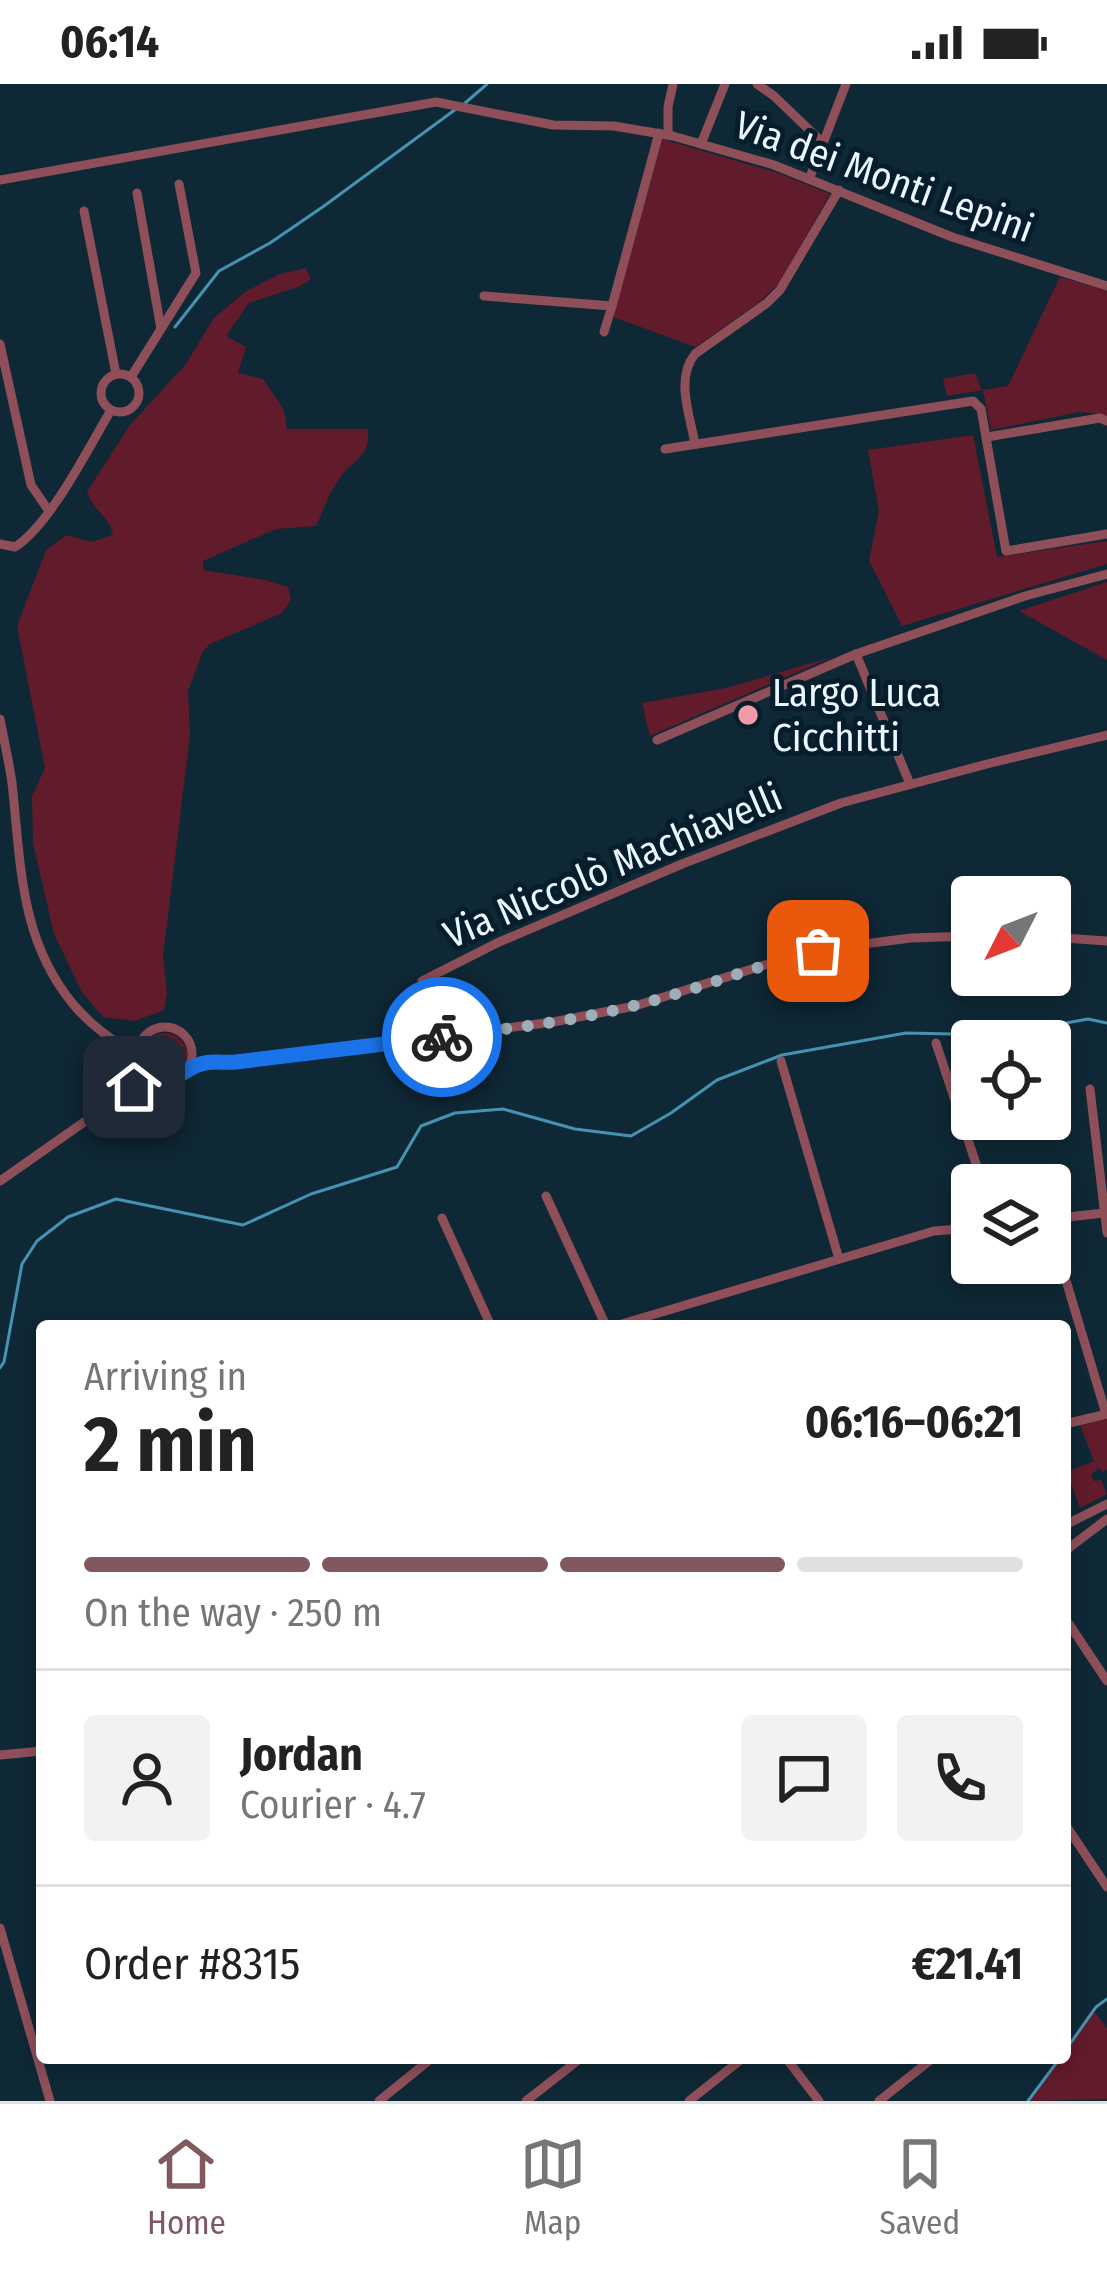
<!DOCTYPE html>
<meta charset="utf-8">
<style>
body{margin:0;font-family:"Fira Sans Condensed",sans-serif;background:#f2f2f2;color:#222;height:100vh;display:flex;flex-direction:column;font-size:45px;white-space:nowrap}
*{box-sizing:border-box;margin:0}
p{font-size:39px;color:#767676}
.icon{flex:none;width:66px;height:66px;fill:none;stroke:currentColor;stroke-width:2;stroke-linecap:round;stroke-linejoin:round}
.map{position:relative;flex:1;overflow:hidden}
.details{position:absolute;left:36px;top:1236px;width:1035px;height:744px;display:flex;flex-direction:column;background:#fff;border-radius:12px;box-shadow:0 6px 18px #0003}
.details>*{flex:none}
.needle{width:78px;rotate:228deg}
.controls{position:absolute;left:951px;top:792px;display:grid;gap:24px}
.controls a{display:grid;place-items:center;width:120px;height:120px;border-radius:12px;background:#fff;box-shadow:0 6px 18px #0003;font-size:60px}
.pin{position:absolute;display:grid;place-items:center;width:102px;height:102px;color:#fff;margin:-51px;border-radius:24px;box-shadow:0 6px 18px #0006}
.courier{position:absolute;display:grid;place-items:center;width:120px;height:120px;margin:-60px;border:9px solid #1a73e8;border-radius:50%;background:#fff;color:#222;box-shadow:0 3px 15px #0007}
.headline em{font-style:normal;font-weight:700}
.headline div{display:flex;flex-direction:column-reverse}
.headline{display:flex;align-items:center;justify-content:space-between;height:204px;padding:0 48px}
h1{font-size:78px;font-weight:700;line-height:90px}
.bar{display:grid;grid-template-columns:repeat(4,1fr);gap:18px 12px;align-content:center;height:144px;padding:0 48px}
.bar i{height:15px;border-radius:9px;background:#e0e0e0}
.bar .on{background:#80585e}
.bar p{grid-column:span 4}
.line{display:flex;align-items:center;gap:30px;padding:0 48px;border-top:3px solid #e0e0e0}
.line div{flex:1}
.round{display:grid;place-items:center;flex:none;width:126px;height:126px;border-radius:12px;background:#f2f2f2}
.status{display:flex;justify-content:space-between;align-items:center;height:84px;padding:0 60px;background:#fff;direction:ltr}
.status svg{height:33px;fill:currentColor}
.tabs{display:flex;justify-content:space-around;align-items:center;height:168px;border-top:3px solid #e0e0e0;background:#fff;font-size:33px;color:#767676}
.tabs a{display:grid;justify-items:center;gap:6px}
.tabs .on{color:#80585e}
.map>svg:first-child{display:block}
.green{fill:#621b2b}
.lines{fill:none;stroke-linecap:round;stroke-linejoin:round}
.stream{stroke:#4692b2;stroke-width:3}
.minor{stroke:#8e4f59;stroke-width:9}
.done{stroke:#9eaeb8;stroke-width:12;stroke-dasharray:0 21.6}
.route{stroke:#1a73e8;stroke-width:15}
.poi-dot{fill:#f39aa7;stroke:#061e2b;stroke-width:4.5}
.labels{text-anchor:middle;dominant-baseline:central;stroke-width:10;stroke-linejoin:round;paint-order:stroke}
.street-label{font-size:39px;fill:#ebf6fe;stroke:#061e2b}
.poi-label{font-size:39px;fill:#ebf6fe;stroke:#061e2b;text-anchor:start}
</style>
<div class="status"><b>06:14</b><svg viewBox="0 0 49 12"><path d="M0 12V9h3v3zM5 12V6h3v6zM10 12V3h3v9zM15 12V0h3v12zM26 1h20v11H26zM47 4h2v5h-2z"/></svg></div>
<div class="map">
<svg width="1107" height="2017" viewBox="0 0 1107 2017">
<rect width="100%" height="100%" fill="#0f2835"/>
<g class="green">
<polygon points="662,55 778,89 830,110 780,199 758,219 696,263 613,233"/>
<path d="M306,184L311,195L298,203L249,219L226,252L246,263L238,289L263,295L284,326L287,345H368C371,374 352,376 339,395C329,409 323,427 316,442L276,445L203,477V486L265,496L288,503L291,516L282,529L210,560L203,567L188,607L190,651L163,872L167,909L164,926L135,937L103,933L82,908L54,850L33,759L32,712L45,684L17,542L46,466L67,451L91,458L113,451C108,428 95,431 87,408L130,341L186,280L214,234L245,208L280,190Z"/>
<polygon points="1060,193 1107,207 1107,331 1079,328 991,346 983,306 947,312 943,295 975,289 982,306 1008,302"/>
<polygon points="973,351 997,473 1107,457 1107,480 902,542 869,477 879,427 868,366"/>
<polygon points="1107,498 1107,576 1019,527"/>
<polygon points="832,573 650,652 642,619 726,604"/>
<circle cx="165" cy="971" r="22"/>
<polygon points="1107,1335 1107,1386 1103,1388 1098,1384 1091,1391 1094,1397 1101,1396 1107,1410 1080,1424 1067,1388 1094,1377 1080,1341"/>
<polygon points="1092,1925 1107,1944 1107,2015 1028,2017 1059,1974 1065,1974 1065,1965"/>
</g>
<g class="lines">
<g class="stream">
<polyline points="464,20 487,0"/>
<polyline points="175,243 219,187 270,159 324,122 456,25"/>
<polyline points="0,1284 4,1278 22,1180 37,1157 68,1133 116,1115 243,1141 311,1110 397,1083 421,1042 455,1029 503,1025 575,1045 631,1052 671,1029 717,996 782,971 906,949 1001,951 1088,935 1107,939"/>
<polyline points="1065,1967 1096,1923 1107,1915"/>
<polyline points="1028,2017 1060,1974"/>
</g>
<g class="minor">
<polyline points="757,0 774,12 823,59"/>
<polyline points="668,51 668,23 673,0"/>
<polyline points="701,60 725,0"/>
<polyline points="810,93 846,0"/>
<polyline points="0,96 436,18 553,41 614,42 673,52 774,81 952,153 1107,202"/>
<polyline points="137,109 161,245"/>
<polyline points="84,127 116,290"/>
<polyline points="484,212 612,222 659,49"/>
<polyline points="604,248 612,222"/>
<polyline points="0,260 31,401 49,427"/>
<circle cx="120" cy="309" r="19"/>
<polyline points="131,293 196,189 179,100"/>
<polyline points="987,353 1100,334 1107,337"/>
<path d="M695,360C690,331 675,295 695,270L767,219L780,206L839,106"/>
<polyline points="665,365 973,317 981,325 1006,467 1107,450"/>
<path d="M0,460L15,463C50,441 89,363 111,326"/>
<polyline points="856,570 910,700"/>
<path d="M0,635C4,656 9,678 12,699C21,778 19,855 73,920C91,942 115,958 138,973"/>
<polyline points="657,656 856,570 1025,512 1107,490"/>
<polyline points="1050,853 1107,857"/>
<polyline points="422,897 497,859 682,780 841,719 991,679 1107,651"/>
<circle cx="165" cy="970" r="27"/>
<polyline points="936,959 983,1101"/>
<polyline points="781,977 839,1175"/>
<polyline points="188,984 205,979 243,977 553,938 635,922 768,880 832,864 911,854 972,852"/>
<polyline points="1090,1005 1107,1149"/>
<polyline points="0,1097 134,1003 160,996"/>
<polyline points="546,1112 606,1242"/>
<polyline points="442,1134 491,1242"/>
<polyline points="1050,1135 1104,1129"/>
<polyline points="1050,1143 1106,1330"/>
<polyline points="615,1242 934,1147 972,1144"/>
<polyline points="1065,1340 1107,1330"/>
<polyline points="1065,1441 1107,1420"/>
<polyline points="1065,1467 1107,1435"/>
<polyline points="1065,1534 1107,1597"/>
<polyline points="0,1671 42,1667"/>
<polyline points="1065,1740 1107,1803"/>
<polyline points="0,1844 50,2017"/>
<polyline points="786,1974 819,2017"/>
<polyline points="379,2017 432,1974"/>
<polyline points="526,2017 581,1974"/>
<polyline points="689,2017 743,1974"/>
<polyline points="879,2017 933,1974"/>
</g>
</g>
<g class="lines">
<path class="done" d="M442,953C503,945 564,939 624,924C690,909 752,882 818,867"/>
<path class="route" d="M134,1003L143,984C170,1014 179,983 205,979C215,977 226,979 236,978L442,953"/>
</g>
<circle class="poi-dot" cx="748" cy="631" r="12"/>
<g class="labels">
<g class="street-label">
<text transform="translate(884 93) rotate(20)">Via dei Monti Lepini</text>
<text transform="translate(613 782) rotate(-23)">Via Niccolò Machiavelli</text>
</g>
<g class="poi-label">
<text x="772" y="609">Largo Luca<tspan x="772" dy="45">Cicchitti</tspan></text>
</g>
</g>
</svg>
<div class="controls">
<a><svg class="needle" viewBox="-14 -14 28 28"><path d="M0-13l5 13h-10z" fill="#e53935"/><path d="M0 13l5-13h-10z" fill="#767676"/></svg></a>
<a><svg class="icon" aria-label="locate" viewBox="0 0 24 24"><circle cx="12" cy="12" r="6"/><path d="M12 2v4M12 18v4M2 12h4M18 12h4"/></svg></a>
<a><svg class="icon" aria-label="layers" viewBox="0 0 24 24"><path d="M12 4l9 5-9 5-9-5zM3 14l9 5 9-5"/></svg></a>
</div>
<div class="pin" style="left:818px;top:867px;background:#ea580c"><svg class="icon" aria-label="bag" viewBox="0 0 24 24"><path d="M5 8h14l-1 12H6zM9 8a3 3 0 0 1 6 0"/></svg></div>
<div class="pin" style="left:134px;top:1003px;background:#1f2937"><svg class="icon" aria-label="home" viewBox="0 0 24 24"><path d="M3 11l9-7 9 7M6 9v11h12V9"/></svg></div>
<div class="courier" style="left:442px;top:953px"><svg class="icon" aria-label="bike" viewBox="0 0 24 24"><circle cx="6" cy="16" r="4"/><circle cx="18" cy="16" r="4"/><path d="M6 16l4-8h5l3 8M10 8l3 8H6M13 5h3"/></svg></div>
<section class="details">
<div class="headline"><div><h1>2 min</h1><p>Arriving in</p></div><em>06:16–06:21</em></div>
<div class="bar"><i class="on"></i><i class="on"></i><i class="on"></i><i></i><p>On the way · 250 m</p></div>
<div class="line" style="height:216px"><a class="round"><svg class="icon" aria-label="person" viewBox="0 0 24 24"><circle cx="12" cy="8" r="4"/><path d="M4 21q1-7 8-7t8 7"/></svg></a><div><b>Jordan</b><p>Courier · 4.7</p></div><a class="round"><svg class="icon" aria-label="chat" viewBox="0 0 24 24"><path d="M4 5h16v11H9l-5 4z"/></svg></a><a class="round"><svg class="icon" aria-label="phone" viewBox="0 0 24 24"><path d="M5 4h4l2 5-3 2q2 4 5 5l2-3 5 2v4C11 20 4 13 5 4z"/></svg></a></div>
<div class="line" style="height:156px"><div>Order #8315</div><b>€21.41</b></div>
</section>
</div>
<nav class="tabs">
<a class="on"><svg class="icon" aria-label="home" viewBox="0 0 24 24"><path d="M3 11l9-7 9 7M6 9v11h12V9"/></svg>Home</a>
<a><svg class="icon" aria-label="map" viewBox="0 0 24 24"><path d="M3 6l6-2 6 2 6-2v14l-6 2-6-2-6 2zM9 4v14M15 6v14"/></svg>Map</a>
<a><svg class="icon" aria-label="saved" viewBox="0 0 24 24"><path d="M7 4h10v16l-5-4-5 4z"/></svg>Saved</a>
</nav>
